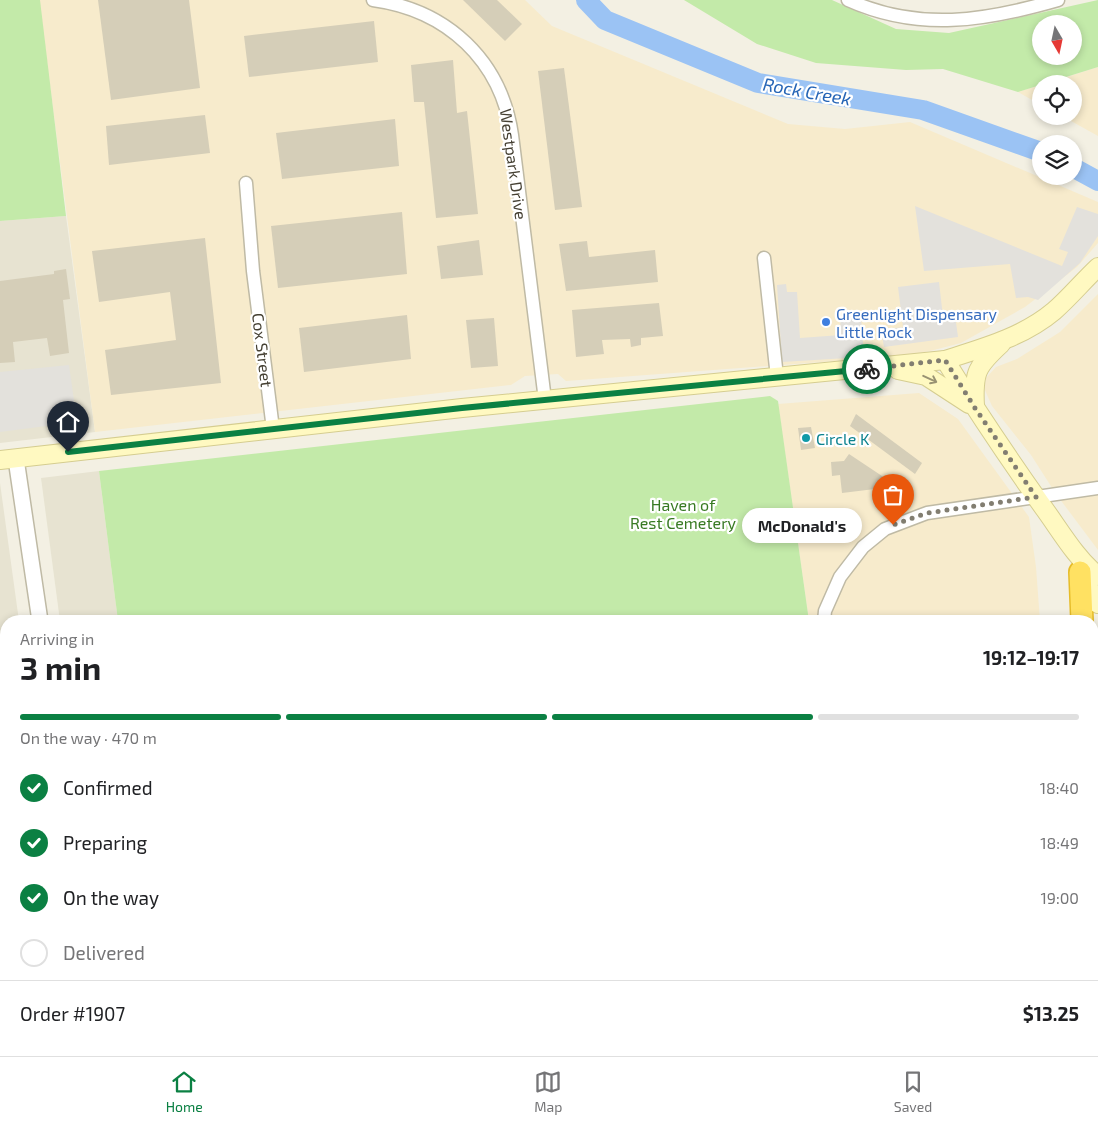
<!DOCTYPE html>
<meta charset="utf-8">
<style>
body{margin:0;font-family:"Exo 2",sans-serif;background:#f6f6f6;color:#202124;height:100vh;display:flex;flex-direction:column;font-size:19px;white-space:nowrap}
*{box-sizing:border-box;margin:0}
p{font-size:16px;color:#757577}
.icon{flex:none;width:28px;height:28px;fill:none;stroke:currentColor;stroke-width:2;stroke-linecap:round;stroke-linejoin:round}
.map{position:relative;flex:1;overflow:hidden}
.panel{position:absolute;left:0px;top:615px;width:1099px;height:441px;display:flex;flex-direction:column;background:#fff;border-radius:20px 20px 0 0;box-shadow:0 2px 8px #0003}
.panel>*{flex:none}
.needle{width:32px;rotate:171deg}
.tools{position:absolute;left:1032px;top:15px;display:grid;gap:10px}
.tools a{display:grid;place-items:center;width:50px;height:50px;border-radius:50%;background:#fff;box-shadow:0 2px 8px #0003;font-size:25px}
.pin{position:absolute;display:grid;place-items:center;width:42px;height:42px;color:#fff;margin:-51px -21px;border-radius:50% 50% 50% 0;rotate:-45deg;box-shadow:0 0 5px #0007}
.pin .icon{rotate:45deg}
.courier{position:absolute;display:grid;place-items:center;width:50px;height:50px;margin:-25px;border:4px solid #0b8043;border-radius:50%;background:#fff;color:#222;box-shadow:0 1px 6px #0007}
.bubble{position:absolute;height:35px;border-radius:18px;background:#fff;box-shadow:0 2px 8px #0003;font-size:16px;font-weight:700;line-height:35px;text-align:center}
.summary em{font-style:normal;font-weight:700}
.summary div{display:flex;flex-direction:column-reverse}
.summary{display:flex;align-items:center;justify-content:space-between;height:85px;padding:0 20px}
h1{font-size:32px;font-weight:700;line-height:38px}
.bar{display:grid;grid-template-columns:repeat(4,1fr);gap:8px 5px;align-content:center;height:60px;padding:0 20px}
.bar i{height:6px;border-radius:4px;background:#e0e0e0}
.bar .on{background:#0b8043}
.bar p{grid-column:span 4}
.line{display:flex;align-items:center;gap:12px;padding:0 20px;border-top:1px solid #e0e0e0}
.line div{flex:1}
ol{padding:0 20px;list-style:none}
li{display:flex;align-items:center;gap:15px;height:55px}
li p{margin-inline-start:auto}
li .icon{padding:5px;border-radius:50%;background:#0b8043;color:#fff;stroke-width:4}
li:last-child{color:#757577}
li i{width:28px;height:28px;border:2px solid #e0e0e0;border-radius:50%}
.dock{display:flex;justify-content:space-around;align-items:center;height:70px;border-top:1px solid #e0e0e0;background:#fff;font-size:14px;color:#757577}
.dock a{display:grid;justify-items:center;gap:2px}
.dock .on{color:#0b8043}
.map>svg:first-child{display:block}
.residential{fill:#e7e3d1}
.commercial{fill:#f7ebcc}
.green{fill:#c3eaa9;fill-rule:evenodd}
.parking{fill:#e3e1dc}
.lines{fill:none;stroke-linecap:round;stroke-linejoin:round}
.river{stroke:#9bc3f4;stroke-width:20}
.building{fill:#d5ceb8}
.minor-casing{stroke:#bfbaa5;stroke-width:15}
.tertiary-casing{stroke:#bfbaa5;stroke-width:18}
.secondary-casing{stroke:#d5cd90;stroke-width:20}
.motorway-casing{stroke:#e6bc29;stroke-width:24}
.minor{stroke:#fff;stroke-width:12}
.tertiary{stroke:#fff;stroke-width:15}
.secondary{stroke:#fff9c1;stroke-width:18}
.motorway{stroke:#ffe162;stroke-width:21}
.oneway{stroke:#999373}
.done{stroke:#827e71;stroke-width:5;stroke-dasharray:0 9}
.route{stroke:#0b8043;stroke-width:6}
.shop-dot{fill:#3f7fe0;stroke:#fff;stroke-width:2}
.culture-dot{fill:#0f9aa8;stroke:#fff;stroke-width:2}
.labels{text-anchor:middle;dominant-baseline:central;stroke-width:4.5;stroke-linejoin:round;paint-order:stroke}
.street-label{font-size:16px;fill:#454033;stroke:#fff}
.shop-label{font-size:16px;fill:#366cbe;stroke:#fff;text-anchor:start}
.culture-label{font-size:16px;fill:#0d838f;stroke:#fff;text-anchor:start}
.park-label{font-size:16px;fill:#387a23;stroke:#fff}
.water-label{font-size:18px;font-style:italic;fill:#2665b6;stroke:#fff}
</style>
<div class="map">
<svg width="1098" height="1056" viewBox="0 0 1098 1056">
<rect width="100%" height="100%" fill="#f3f0e3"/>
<g class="residential">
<polygon points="66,216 95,432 0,443 0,221"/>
<polygon points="99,471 118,621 60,621 41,478"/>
<polygon points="0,483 19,621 6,621 6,1050 155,1050 156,1056 0,1056"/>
</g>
<g class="commercial">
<polygon points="39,0 525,0 552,26 788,124 845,129 910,122 1098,202 1098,243 1077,267 1025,307 961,343 930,351 902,356 566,381 558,374 525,376 511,385 95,432"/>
<polygon points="1098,67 1098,136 1062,116 1074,116 1074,84 1045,84"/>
<polygon points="1041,85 1041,105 1018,92"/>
<polygon points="1098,294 1098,550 1056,494 1031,455 992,406 984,388 986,378 996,367 1017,359 1060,332"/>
<polygon points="919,393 958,419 1029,517 1036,567 1040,621 809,621 778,404"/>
</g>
<g class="green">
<polygon points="0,0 40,0 66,216 0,221"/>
<path d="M684,0H832L896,29L949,33L1098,0V67L1018,92L943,69L906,70L816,63L757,44ZM1041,24H1074V56H1041Z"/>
<polygon points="770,396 778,401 809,621 118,621 99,471"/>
</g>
<g class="parking">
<polygon points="915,206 1062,266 1068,252 1059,249 1077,207 1098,214 1098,236 1080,263 1038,300 1028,297 1016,298 1010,264 924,271"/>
<polygon points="939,282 943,317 955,315 958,337 884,347 881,330 903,327 898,287"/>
<polygon points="786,284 787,292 797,292 800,338 841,335 840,317 861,316 864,357 782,362 777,285"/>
<polygon points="69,365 77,422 0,432 0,372"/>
</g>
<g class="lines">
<g class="river">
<polyline points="586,0 605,20 758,83 923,110 1041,152"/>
<polyline points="1074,168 1098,181"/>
</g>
</g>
<g class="building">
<polygon points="98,0 189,0 200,88 111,100"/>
<polygon points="463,0 497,0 522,24 505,41"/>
<polygon points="374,21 378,62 249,77 244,36"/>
<polygon points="453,60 457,113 467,111 478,214 436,218 424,102 414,102 411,65"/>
<polygon points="564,68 582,207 555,210 538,71"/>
<polygon points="205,115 210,153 109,165 106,126"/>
<polygon points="395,119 399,166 282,179 276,133"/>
<polygon points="402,212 407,274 278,288 271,226"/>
<polygon points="205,238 221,383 111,395 105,350 176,340 170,292 99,302 92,251"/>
<polygon points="479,240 483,275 441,279 437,246"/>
<polygon points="587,241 589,257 655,250 658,282 566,291 559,244"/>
<polygon points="66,269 70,299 63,300 69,353 50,356 47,338 13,342 15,362 0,363 0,281 54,274 54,271"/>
<polygon points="659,303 663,336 641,338 641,345 631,347 630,339 602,340 604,354 576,357 572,310"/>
<polygon points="407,315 411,359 304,372 299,328"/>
<polygon points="494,318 498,366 471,368 466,320"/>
<polygon points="856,414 922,463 915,474 850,426"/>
<polygon points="811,427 815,448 801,450 798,428"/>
<polygon points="849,454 888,480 883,488 842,493 840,475 832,476 831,462 844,461"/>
</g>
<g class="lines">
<g class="minor-casing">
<g id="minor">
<path d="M373,0C447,10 501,60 512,135L545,400"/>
<path d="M848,0C919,32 985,21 1058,0"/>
<polyline points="246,183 253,271 273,429"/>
<polyline points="764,258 777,377"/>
<polyline points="824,621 825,611 840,577 863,547 885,529 927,513 1098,488"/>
<polyline points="0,649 6,647"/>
<polyline points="0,814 6,811"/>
<polyline points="0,853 6,854"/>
</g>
</g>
<g class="tertiary-casing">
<g id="tertiary">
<polyline points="16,459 40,621"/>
<polyline points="177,1050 178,1056"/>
</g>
</g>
<g class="secondary-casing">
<g id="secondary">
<path d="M945,360C976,410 1009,459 1043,507C1060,530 1075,557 1098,576"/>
<polyline points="898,370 926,376 969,404"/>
<path d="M975,406C973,372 977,366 1001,344"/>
<path d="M0,460L462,408L945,360C983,348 1023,337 1054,311C1070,297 1083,281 1098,267"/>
<polyline points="1081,574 1098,604"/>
</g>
</g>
<g class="motorway-casing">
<g id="motorway">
<polyline points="1080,572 1082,621"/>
<polyline points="1092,652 1098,648"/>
<polyline points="1092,675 1098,670"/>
<polyline points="1092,891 1098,895"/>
<polyline points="1092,966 1098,966"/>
<polyline points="1092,996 1098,996"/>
<polyline points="1092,1019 1098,1019"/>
<polyline points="492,1056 497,1050"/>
<polyline points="511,1056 539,1050"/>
<polyline points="654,1056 681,1050"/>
</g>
</g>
<use href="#minor" class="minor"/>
<use href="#tertiary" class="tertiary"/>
<use href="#secondary" class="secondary"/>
<use href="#motorway" class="motorway"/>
</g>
<defs><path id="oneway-shaft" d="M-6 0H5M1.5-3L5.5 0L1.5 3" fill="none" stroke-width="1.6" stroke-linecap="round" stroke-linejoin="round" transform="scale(1.25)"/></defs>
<use class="oneway" href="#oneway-shaft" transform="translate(930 379) rotate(25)"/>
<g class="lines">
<polyline class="done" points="867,369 945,360 975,408 1036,497 927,513 893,525"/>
<polyline class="route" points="68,452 462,408 867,369"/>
</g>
<circle class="shop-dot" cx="826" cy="322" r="5"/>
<circle class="culture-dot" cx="806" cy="438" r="5"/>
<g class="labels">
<g class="street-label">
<text transform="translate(514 164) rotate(82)">Westpark Drive</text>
<text transform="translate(263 350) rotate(83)">Cox Street</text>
</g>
<g class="shop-label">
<text x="836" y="313">Greenlight Dispensary<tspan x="836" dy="18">Little Rock</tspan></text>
</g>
<g class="culture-label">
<text x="816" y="438">Circle K</text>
</g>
<g class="park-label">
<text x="683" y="504">Haven of<tspan x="683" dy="18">Rest Cemetery</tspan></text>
</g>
<g class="water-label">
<text transform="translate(807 91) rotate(10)">Rock Creek</text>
</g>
</g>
</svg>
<div class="tools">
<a><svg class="needle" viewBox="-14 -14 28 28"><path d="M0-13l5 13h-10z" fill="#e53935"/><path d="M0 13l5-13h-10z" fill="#757577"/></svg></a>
<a><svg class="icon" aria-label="locate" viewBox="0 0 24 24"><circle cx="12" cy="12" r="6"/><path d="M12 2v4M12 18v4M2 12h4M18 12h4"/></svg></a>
<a><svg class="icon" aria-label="layers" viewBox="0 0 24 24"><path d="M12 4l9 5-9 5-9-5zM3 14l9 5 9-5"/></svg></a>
</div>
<div class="pin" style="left:893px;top:525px;background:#ea580c"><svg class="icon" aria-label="bag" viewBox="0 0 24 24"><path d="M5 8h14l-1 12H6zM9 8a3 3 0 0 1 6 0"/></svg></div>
<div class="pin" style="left:68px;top:452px;background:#1f2937"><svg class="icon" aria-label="home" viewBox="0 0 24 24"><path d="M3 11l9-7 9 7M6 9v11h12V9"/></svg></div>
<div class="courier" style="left:867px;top:369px"><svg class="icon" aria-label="bike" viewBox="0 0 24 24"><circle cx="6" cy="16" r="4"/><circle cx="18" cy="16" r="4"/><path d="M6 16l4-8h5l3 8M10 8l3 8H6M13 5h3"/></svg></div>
<div class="bubble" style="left:742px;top:508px;width:120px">McDonald's</div>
<section class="panel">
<div class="summary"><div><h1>3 min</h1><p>Arriving in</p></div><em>19:12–19:17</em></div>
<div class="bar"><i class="on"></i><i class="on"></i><i class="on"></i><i></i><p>On the way · 470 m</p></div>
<ol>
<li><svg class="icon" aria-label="check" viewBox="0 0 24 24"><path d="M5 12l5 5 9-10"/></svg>Confirmed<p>18:40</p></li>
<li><svg class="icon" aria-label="check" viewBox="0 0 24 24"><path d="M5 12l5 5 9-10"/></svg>Preparing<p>18:49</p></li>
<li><svg class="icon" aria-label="check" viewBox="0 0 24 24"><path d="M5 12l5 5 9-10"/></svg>On the way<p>19:00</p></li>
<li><i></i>Delivered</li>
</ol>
<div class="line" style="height:65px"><div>Order #1907</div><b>$13.25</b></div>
</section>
</div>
<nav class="dock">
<a class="on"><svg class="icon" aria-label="home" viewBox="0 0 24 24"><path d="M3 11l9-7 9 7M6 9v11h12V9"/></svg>Home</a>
<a><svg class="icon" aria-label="map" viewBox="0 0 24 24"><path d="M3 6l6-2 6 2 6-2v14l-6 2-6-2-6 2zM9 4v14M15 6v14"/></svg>Map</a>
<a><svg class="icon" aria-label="saved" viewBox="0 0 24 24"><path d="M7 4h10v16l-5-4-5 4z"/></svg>Saved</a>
</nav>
